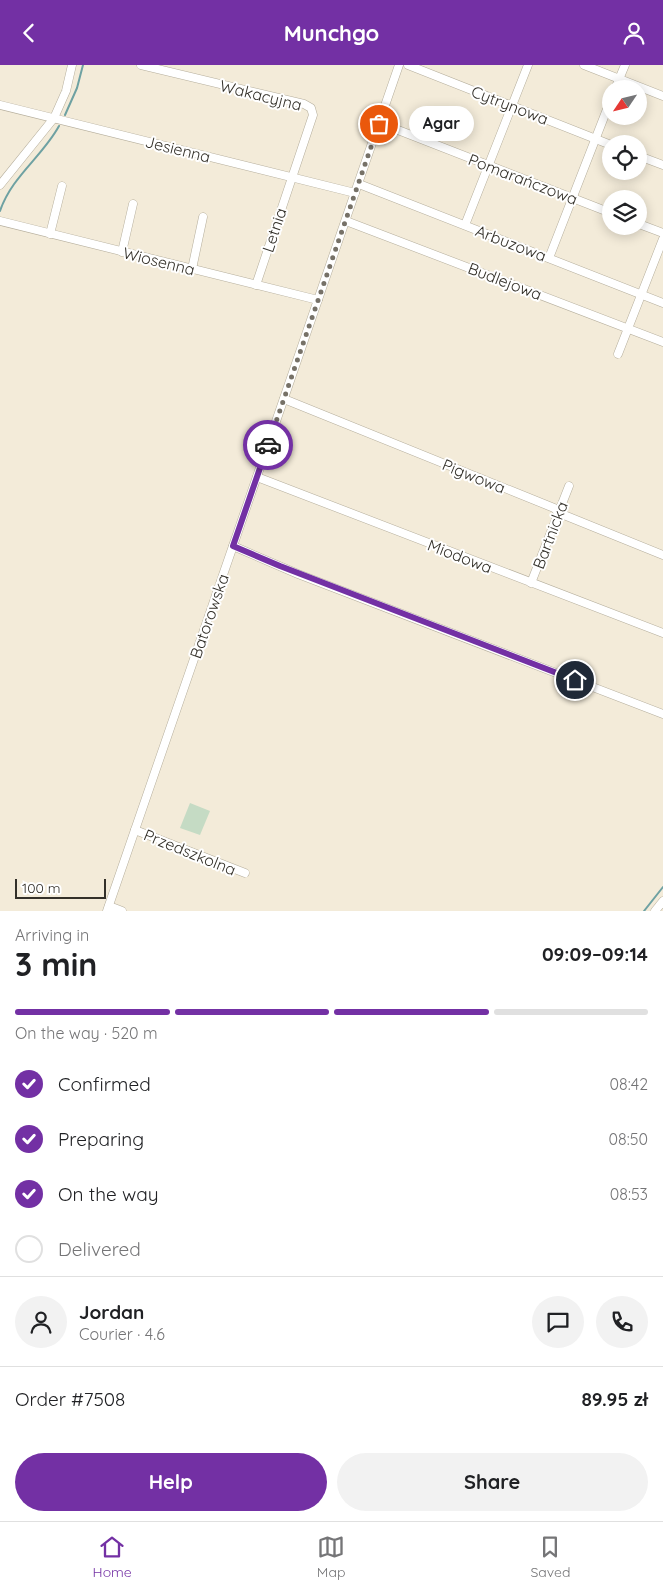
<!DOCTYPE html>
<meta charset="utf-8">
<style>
body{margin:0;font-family:Quicksand,sans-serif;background:#f2f2f2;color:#202124;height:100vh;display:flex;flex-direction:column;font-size:19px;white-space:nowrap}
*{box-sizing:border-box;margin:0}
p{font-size:16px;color:#757577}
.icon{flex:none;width:28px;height:28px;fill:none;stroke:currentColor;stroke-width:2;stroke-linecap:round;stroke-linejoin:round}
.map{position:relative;height:846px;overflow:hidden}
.details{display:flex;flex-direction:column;background:#fff;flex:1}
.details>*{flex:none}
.needle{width:32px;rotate:235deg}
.buttons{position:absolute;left:602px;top:15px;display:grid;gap:10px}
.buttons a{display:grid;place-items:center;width:45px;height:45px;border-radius:50%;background:#fff;box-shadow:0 2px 12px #0003;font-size:25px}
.scale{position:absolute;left:15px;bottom:12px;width:91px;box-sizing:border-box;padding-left:5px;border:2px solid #333029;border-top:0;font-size:14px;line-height:18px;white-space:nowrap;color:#333029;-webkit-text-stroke:4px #fff;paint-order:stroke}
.pin{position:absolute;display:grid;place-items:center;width:42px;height:42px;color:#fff;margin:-21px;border:2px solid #fff;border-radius:50%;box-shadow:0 1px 5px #0007}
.courier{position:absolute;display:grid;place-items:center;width:50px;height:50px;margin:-25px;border:4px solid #7330a4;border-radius:50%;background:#fff;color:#222;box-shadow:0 1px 6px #0007}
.bubble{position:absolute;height:35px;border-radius:18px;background:#fff;box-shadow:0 2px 12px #0003;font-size:16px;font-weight:700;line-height:35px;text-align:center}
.headline em{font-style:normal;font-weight:700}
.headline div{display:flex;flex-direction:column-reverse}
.headline{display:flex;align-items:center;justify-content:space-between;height:85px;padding:0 15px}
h1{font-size:32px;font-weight:700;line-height:38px}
.bar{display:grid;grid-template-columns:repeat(4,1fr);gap:8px 5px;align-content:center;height:60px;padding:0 15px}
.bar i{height:6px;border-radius:4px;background:#e0e0e0}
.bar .selected{background:#7330a4}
.bar p{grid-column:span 4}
.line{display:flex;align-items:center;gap:12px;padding:0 15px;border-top:1px solid #e0e0e0}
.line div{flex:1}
.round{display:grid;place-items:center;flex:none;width:52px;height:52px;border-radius:26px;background:#f2f2f2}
ol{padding:0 15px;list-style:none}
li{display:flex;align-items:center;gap:15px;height:55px}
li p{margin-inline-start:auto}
li .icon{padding:5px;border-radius:50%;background:#7330a4;color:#fff;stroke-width:4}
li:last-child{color:#757577}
li i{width:28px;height:28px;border:2px solid #e0e0e0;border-radius:50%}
.action{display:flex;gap:10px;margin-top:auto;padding:10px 15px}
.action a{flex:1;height:58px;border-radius:30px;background:#7330a4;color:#fff;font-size:20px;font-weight:700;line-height:58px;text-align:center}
.action a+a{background:#f2f2f2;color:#202124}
header{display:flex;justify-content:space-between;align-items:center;height:65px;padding:0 15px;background:#7330a4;color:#fff;font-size:22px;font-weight:700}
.tabs{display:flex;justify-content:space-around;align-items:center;height:70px;border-top:1px solid #e0e0e0;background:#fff;font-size:14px;color:#757577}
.tabs a{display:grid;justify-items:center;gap:2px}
.tabs .selected{color:#7330a4}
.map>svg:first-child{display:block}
.green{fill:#c5dbc4}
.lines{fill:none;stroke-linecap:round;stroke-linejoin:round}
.stream{stroke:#6ea1a2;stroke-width:2}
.minor-casing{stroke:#b5ae9c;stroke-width:9}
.minor{stroke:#fff;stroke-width:8}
.done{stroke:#767167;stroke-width:5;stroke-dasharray:0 9}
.route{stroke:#7330a4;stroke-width:6}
.labels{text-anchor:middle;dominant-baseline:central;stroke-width:4;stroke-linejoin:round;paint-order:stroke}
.street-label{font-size:16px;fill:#333029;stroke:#fff}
</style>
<header><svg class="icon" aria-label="back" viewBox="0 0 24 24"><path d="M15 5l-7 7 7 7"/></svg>Munchgo<svg class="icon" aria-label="person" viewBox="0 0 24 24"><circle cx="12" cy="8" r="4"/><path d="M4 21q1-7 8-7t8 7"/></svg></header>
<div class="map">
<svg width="663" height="846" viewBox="0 0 663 846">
<rect width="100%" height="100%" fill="#f3ebd9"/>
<polygon class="green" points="190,738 210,746 200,770 180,763"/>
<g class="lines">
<g class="stream">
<polyline points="65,50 77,23 83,0"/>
<path d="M0,146C12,111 42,92 59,61"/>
<polyline points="644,846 663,822"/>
</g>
<g class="minor-casing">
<g id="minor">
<polyline points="141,0 304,39 311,43 313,50 256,220"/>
<polyline points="408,0 611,80"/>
<polyline points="584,0 663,31"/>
<polyline points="615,24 625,0"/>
<polyline points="0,40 355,128"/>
<polyline points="380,58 611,148"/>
<polyline points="639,91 663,100"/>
<polyline points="359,119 663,238"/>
<polyline points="0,120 54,53 66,26 72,0"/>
<polyline points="0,156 318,235"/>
<polyline points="346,156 663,277"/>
<polyline points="639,159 663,168"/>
<polyline points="465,160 528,0"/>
<polyline points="50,169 62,121"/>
<polyline points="122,187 133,139"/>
<polyline points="549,193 611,34"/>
<polyline points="192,204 203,152"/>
<polyline points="618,289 663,174"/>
<polyline points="284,334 554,443 559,448 663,490"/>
<polyline points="257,412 663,568"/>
<polyline points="233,481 298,509 663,649"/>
<polyline points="531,518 569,421"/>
<polyline points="135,765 245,808"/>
<polyline points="109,841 122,846"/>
<polyline points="107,846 399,0"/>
<polyline points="655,846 663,836"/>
</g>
</g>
<use href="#minor" class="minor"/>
</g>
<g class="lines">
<polyline class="done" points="268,380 379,59"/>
<polyline class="route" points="268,380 233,481 280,501 575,615"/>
</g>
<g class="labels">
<g class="street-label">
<text transform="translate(261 30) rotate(14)">Wakacyjna</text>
<text transform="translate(510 40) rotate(21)">Cytrynowa</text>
<text transform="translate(178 84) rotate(14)">Jesienna</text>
<text transform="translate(523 114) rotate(21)">Pomarańczowa</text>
<text transform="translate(274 165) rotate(-72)">Letnia</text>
<text transform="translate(511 178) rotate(21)">Arbuzowa</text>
<text transform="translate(159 196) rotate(14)">Wiosenna</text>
<text transform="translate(505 216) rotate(21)">Budlejowa</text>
<text transform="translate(474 411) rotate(22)">Pigwowa</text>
<text transform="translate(550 470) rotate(-69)">Bartnicka</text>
<text transform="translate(460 491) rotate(21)">Miodowa</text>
<text transform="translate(209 551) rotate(-71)">Batorowska</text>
<text transform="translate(190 787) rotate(22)">Przedszkolna</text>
</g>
</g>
</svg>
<div class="buttons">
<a><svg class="needle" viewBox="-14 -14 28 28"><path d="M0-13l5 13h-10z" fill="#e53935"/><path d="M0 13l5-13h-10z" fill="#757577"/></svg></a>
<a><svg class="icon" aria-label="locate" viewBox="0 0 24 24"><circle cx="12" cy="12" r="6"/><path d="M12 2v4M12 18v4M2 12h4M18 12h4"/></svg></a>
<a><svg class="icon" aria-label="layers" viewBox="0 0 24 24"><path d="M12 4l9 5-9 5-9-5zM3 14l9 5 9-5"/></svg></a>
</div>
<div class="scale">100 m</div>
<div class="pin" style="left:379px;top:59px;background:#ea580c"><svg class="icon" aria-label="bag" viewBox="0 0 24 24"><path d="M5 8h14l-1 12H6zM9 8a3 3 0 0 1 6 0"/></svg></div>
<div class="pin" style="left:575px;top:615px;background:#1f2937"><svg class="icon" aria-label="home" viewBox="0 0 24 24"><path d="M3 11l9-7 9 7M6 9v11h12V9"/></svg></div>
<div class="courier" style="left:268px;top:380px"><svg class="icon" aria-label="car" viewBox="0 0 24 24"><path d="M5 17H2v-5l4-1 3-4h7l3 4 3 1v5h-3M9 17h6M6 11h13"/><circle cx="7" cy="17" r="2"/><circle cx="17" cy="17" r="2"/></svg></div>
<div class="bubble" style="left:409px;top:41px;width:65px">Agar</div>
</div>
<section class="details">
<div class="headline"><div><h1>3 min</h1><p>Arriving in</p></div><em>09:09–09:14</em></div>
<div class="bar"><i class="selected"></i><i class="selected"></i><i class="selected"></i><i></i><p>On the way · 520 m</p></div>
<ol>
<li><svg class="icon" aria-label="check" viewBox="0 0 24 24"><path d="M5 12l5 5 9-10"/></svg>Confirmed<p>08:42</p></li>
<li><svg class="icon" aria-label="check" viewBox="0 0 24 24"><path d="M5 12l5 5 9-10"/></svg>Preparing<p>08:50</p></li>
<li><svg class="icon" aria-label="check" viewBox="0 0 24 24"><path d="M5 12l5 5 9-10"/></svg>On the way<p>08:53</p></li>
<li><i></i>Delivered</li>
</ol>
<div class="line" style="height:90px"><a class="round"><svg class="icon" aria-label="person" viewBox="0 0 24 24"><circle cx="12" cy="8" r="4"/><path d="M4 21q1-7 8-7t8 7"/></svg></a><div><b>Jordan</b><p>Courier · 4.6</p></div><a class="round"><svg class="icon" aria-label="chat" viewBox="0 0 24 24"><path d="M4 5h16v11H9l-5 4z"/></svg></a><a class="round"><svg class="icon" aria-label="phone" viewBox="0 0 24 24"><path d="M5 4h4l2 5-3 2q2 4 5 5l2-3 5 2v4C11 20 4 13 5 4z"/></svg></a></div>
<div class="line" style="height:65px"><div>Order #7508</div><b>89.95 zł</b></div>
<div class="action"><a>Help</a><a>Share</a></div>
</section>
<nav class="tabs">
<a class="selected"><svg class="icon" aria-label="home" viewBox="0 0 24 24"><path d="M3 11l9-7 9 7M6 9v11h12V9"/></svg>Home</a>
<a><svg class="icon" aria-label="map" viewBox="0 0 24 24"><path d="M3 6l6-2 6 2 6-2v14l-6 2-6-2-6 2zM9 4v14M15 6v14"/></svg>Map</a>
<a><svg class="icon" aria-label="saved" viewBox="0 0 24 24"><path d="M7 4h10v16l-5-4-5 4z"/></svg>Saved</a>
</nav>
